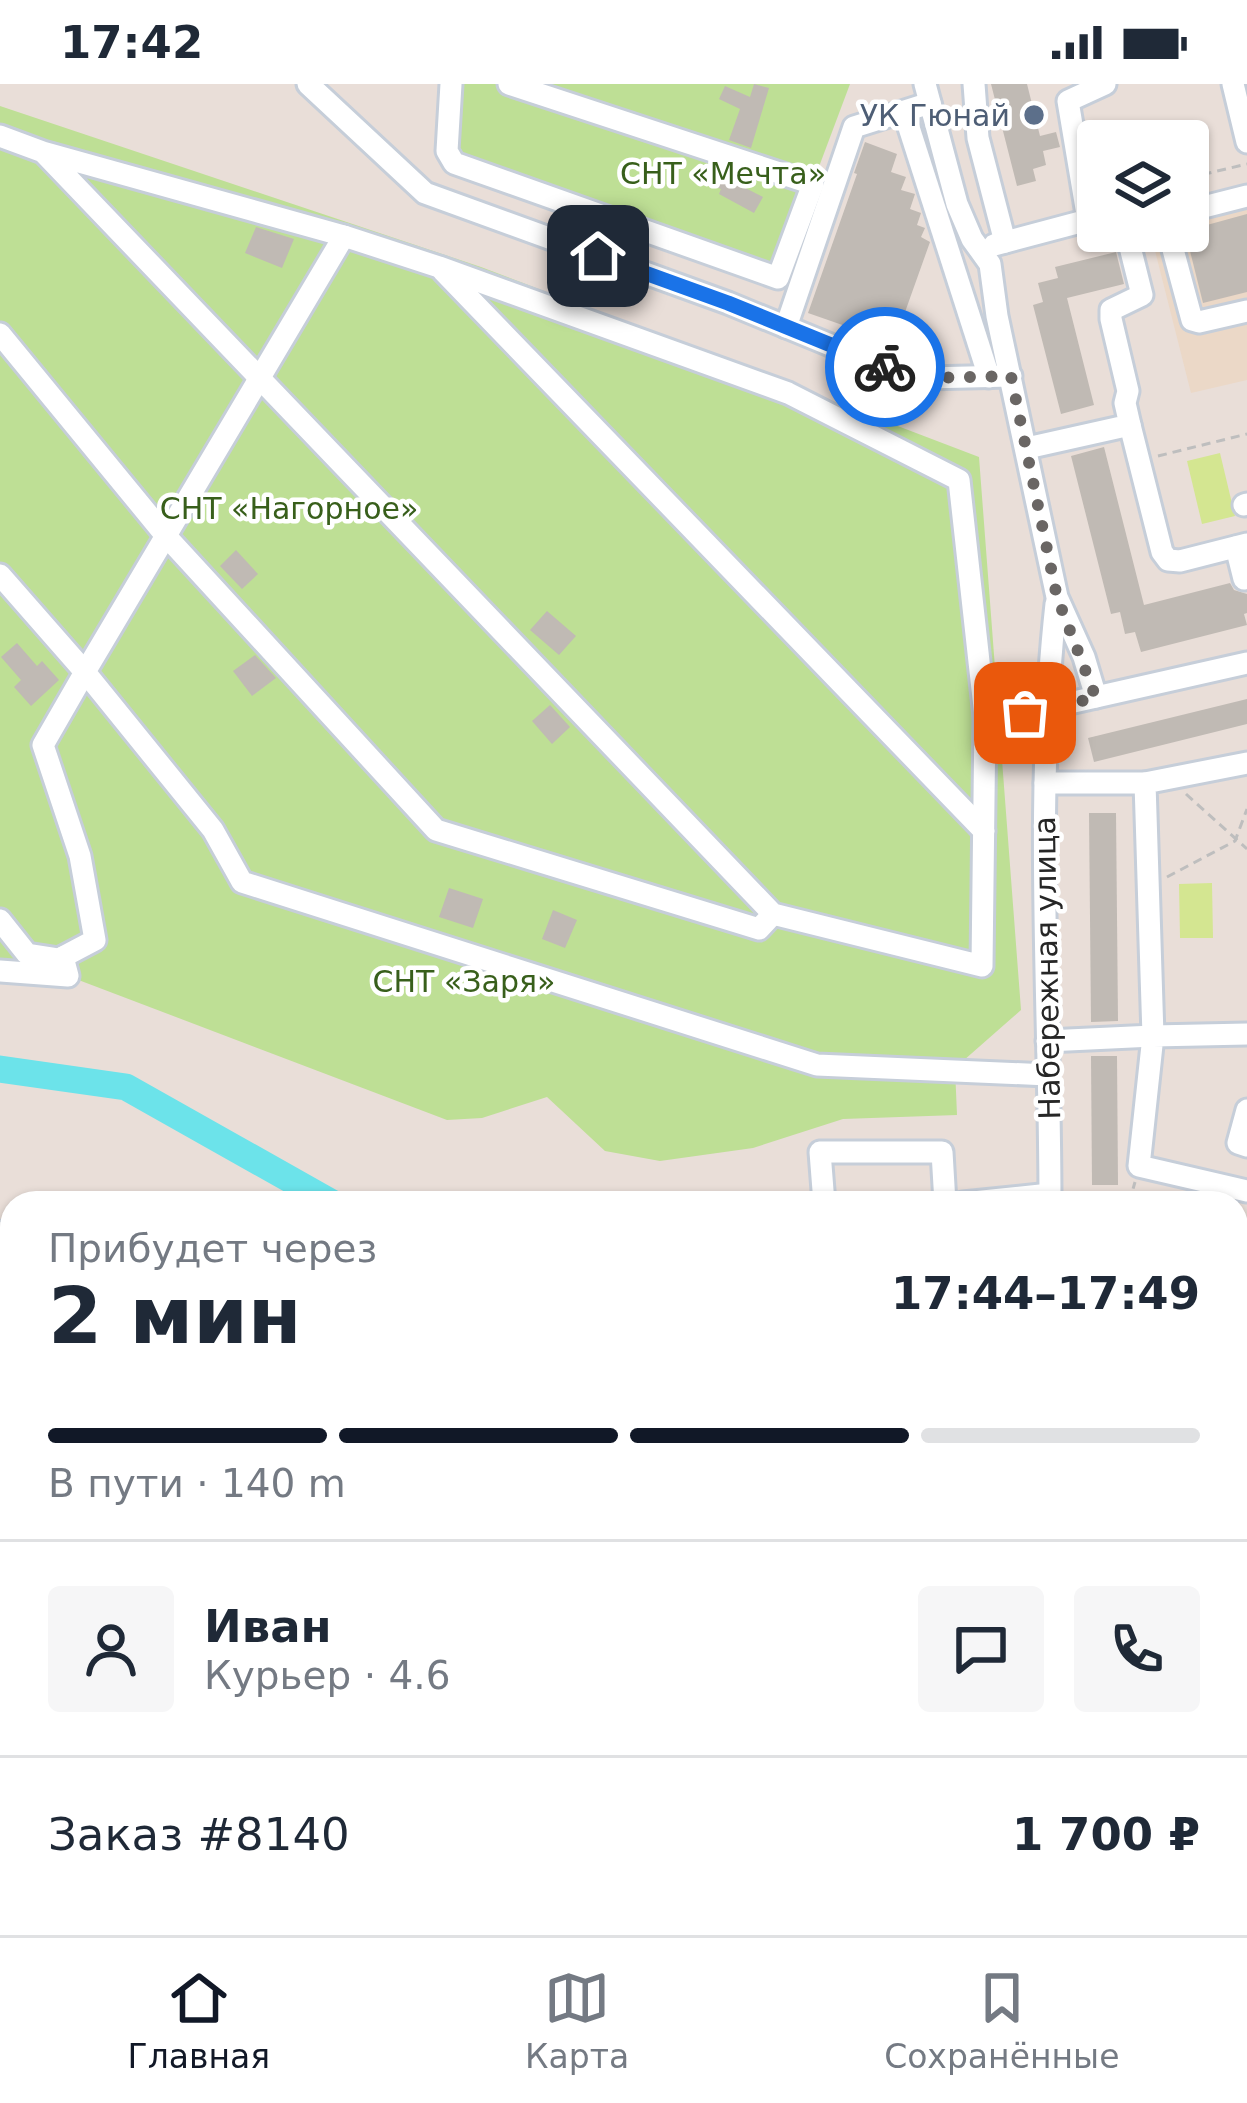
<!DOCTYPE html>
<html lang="ru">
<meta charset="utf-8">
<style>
body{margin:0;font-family:"DejaVu Sans",sans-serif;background:#f6f6f7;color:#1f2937;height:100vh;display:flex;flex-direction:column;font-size:45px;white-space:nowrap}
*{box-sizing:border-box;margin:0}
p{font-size:39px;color:#747a83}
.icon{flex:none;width:66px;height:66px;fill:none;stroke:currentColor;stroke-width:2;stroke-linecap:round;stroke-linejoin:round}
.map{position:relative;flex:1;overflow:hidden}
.details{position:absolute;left:0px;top:1107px;width:1248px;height:744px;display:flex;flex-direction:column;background:#fff;border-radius:36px 36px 0 0;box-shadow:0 3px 9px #0004}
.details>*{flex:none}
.controls{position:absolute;left:1077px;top:36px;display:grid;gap:24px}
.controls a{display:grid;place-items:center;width:132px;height:132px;border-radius:12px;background:#fff;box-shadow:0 3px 9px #0004;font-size:60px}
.pin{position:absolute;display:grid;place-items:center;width:102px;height:102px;color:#fff;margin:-51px;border-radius:24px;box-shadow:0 6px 18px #0006}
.courier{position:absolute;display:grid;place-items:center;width:120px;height:120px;margin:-60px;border:9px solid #1a73e8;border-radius:50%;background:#fff;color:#222;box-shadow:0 3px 15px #0007}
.summary em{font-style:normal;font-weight:600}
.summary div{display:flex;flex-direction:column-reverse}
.summary{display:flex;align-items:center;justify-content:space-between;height:204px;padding:0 48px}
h1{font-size:78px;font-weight:600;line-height:90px}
.bar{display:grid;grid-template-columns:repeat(4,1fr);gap:18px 12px;align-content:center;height:144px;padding:0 48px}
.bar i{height:15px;border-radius:9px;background:#e0e1e3}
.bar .selected{background:#111827}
.bar p{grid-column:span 4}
.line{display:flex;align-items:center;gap:30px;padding:0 48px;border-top:3px solid #e0e1e3}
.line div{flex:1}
.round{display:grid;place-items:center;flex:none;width:126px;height:126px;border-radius:12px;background:#f6f6f7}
.status{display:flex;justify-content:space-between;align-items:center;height:84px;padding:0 60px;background:#fff;direction:ltr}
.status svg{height:33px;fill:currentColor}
.tab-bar{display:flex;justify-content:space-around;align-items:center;height:168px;border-top:3px solid #e0e1e3;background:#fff;font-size:33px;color:#747a83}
.tab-bar a{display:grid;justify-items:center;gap:6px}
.tab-bar .selected{color:#111827}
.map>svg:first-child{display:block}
.education{fill:#ebd8c7}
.green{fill:#bedf95}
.pitch{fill:#d4e691}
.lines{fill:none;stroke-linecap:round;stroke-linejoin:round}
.river{stroke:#6ce3ea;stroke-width:27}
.building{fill:#c0bab4}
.minor-casing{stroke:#c6ced9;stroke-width:27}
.major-casing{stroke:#bebebe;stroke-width:33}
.path{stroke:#bebebe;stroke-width:3;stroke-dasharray:9 6;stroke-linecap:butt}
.minor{stroke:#fff;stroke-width:21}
.major{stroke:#ebab5b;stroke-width:27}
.done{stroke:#6a6664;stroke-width:12;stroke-dasharray:0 21.6}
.route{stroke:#1a73e8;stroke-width:15}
.service-dot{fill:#5c6f8a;stroke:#fff;stroke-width:4.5}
.labels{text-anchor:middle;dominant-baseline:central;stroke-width:9;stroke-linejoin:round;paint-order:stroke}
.service-label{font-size:30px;fill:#4e5e75;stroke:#fff;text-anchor:end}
.park-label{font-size:30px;fill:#385f1b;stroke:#fff}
.street-label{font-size:30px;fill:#262626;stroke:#fff}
</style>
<div class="status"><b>17:42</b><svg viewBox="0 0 49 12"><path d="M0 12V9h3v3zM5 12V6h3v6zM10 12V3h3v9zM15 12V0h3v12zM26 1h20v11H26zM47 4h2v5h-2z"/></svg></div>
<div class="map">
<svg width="1247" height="1851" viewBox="0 0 1247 1851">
<rect width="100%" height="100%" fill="#e9ded8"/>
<g class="education">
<polygon points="1247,103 1247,296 1191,309 1150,147 1188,147 1188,119"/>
<polygon points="1236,1207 1247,1210 1247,1643 1236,1640"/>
</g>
<g class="green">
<polygon points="440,0 850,0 775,200 440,75"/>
<polygon points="0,22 481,183 979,373 1021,926 955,984 957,1031 843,1035 753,1064 660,1077 605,1067 547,1013 482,1034 447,1036 68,892 0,887"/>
</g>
<g class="pitch">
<polygon points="1220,369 1235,432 1202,440 1187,377"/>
<polygon points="1212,799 1213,854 1180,854 1179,800"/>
</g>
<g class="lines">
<polyline class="river" points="0,985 126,1003 332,1119"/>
</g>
<g class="building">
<polygon points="754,0 769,4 751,64 729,56 740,25 719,15 725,2 750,13"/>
<polygon points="991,0 1027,0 1040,52 1056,48 1060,63 1043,67 1046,81 1033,85 1036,97 1017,102"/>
<polygon points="865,58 897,70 891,88 906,93 901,106 915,110 910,125 921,129 917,141 925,144 921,153 930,158 894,259 808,229 857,90 854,89"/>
<polygon points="718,90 763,113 754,129 719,110 721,105 713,102"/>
<polygon points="1247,130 1247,208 1203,219 1185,147"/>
<polygon points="256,143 294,155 282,184 245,169"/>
<polygon points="1116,168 1124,200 1067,214 1094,321 1061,330 1033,221 1043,218 1038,199 1058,194 1055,183"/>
<polygon points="1104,363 1144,521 1230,499 1234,506 1247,510 1247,529 1244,530 1247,541 1141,568 1135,548 1125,550 1120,528 1111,530 1071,372"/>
<polygon points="236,466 258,490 242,505 220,482"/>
<polygon points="547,527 576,552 559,571 530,546"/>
<polygon points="17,559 37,582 42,577 59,596 31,622 14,603 21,596 1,573"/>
<polygon points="255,571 276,594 252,612 233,587"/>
<polygon points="1247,615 1247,640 1094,678 1088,654"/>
<polygon points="550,621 570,643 552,660 532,637"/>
<polygon points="1089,729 1116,729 1118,937 1091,938"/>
<polygon points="449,804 483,815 473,844 439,833"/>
<polygon points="553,826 577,836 565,864 542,855"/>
<polygon points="1091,972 1117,972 1118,1101 1092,1101"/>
<polygon points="980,1839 1041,1839 1040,1851 978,1851"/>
</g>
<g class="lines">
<g class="minor-casing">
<g id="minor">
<polyline points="308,0 425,109 728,219 896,288 926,294 1011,292"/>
<polyline points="451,0 447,67 454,79 778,194 813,100 509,0"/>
<polyline points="925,0 957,120 972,155 990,180 997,232 1057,513 1084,573 1096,613"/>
<polyline points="974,0 978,54 1005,158"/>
<polyline points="1233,0 1247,58"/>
<polyline points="904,28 989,293"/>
<polyline points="0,52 43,68 773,830 982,882 985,632 959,396 788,309 439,183 344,152 43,68"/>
<polyline points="1188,127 1247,112"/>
<polyline points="1088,136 1068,17 1105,0"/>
<polyline points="1168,147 1192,236 1199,238 1247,227"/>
<polyline points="344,152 85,588 213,746 242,798 817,981 1048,991"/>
<polyline points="994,161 1088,136 1097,138"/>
<polyline points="443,187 984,747"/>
<polyline points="786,243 854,43 930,19"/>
<polyline points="0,250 166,452 436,746 759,845 773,830"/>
<polyline points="1130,341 1162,468 1168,476 1180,477 1247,460"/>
<polyline points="1027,364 1130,341 1125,319 1128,307 1111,235 1111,226 1142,211 1126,147"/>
<polyline points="1244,421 1247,420"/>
<polyline points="1236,463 1244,495"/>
<polyline points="0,491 85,588 43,661 80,772 95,856 59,875 27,870 0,836"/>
<polyline points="985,632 1025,629 1247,579"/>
<polyline points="1045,699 1145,699"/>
<polyline points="0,887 68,892 63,873"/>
<polyline points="1247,950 1153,952 1139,1082 1247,1107"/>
<polyline points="1047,957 1153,952 1145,699 1247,679"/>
<polyline points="1247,1026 1238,1059 1247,1062"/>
<polyline points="824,1119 820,1068 942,1068 945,1119"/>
<polyline points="963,1119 1050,1110"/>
<path d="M1050,1119C1050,919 1034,719 1056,520"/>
<polyline points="0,1149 12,1146"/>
<polyline points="1236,1277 1247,1280"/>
<polyline points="1236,1553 1247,1556"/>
<polyline points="0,1637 12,1666"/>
<polyline points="1236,1833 1247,1836"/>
<polyline points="92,1839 98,1851"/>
<polyline points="285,1839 289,1851"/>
<polyline points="310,1848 313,1839"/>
<polyline points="949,1851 953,1839"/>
<polyline points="1061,1851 1063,1839"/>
</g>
</g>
<g class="major-casing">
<g id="major">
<polyline points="1236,1750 1247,1753"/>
<polyline points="886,1851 890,1839"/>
</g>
</g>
<g class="path">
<polyline points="1188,94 1247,80"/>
<polyline points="1158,372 1247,350"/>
<polyline points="1186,710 1247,765"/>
<polyline points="1167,793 1235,757 1247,725"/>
<polyline points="1129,1119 1135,1098"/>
<polyline points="1236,1198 1247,1201"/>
<polyline points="1236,1617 1247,1612"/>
<polyline points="1236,1725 1247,1728"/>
<polyline points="1236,1809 1247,1812"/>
<polyline points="855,1851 859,1839"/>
<polyline points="1122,1851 1126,1839"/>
</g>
<use href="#minor" class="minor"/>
<use href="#major" class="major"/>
</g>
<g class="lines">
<polyline class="done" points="885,283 926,294 1011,292 1057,513 1096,614 1025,629"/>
<polyline class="route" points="598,172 728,219 885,283"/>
</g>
<circle class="service-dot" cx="1034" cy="31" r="12"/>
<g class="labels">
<g class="service-label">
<text x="1010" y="31">УК Гюнай</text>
</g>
<g class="park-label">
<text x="723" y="89">СНТ «Мечта»</text>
<text x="289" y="424">СНТ «Нагорное»</text>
<text x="464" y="897">СНТ «Заря»</text>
</g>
<g class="street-label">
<text transform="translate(1047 884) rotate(-91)">Набережная улица</text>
</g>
</g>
</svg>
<div class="controls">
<a><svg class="icon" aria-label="layers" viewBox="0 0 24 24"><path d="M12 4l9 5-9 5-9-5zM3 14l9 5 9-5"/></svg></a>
</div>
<div class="pin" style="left:1025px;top:629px;background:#ea580c"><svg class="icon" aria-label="bag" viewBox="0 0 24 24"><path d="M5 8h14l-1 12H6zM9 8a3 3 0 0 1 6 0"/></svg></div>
<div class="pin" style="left:598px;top:172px;background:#1f2937"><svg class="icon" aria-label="home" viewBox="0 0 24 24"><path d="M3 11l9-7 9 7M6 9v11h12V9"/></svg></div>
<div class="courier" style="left:885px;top:283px"><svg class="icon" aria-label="bike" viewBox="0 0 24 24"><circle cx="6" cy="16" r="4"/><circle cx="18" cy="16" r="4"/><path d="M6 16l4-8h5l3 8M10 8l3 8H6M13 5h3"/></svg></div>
<section class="details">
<div class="summary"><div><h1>2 мин</h1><p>Прибудет через</p></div><em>17:44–17:49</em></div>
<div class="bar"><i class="selected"></i><i class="selected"></i><i class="selected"></i><i></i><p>В пути · 140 m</p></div>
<div class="line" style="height:216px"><a class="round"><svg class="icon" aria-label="person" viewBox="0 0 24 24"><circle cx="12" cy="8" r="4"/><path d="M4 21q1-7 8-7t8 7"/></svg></a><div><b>Иван</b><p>Курьер · 4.6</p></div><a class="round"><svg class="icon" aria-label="chat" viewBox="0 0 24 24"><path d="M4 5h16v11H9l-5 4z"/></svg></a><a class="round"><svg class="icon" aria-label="phone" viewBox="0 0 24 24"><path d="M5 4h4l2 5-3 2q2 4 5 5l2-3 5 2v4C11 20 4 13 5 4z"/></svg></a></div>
<div class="line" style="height:156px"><div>Заказ #8140</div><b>1 700 ₽</b></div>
</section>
</div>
<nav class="tab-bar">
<a class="selected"><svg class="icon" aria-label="home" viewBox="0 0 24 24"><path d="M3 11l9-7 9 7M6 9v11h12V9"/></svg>Главная</a>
<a><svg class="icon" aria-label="map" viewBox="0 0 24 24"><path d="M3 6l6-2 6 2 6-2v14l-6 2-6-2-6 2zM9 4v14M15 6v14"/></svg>Карта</a>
<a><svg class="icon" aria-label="saved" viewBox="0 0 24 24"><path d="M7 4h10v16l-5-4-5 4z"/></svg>Сохранённые</a>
</nav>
